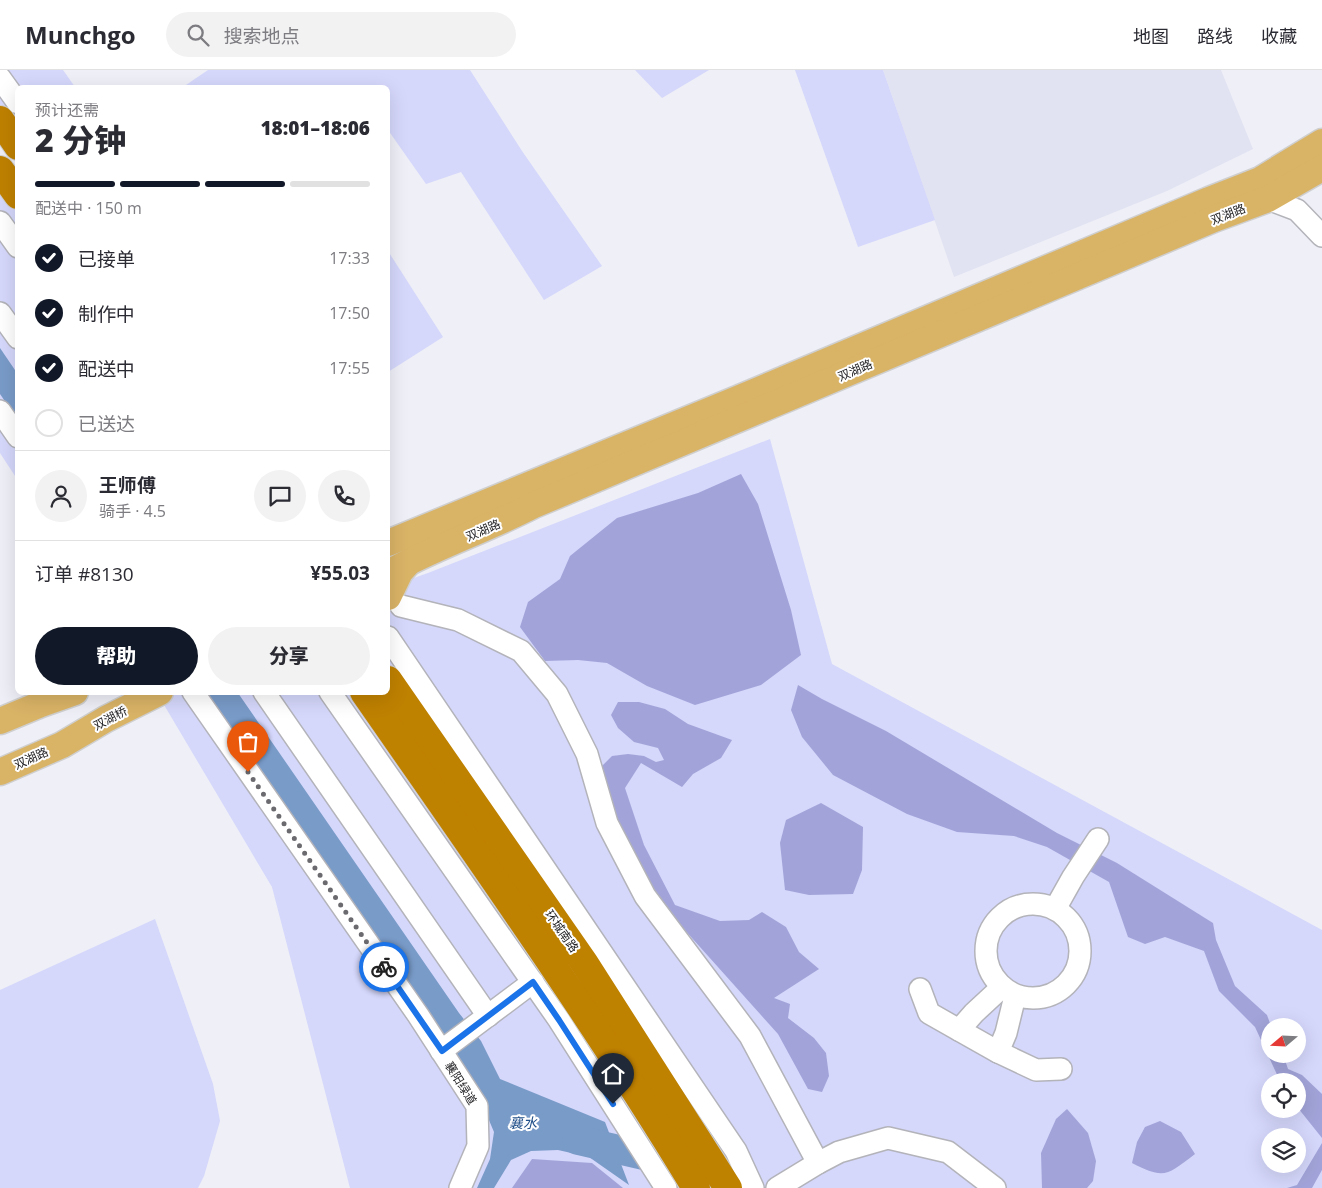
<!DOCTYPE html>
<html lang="zh">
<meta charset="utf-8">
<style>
body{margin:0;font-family:"Open Sans","Noto Sans SC",sans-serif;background:#f2f2f3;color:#2b2b33;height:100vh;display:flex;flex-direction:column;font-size:19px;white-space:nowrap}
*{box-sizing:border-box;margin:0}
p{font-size:16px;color:#7c7c81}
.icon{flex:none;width:28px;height:28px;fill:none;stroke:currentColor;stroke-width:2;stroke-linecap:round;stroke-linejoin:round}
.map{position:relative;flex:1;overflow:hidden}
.details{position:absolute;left:15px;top:15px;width:375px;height:610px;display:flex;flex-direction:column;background:#fff;border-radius:8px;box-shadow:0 5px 20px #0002}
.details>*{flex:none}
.needle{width:32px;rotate:251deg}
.tools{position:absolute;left:1261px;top:948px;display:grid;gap:10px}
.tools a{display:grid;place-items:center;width:45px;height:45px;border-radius:50%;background:#fff;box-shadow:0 5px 20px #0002;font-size:25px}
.pin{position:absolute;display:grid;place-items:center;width:42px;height:42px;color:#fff;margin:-51px -21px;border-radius:50% 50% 50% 0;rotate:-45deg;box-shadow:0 0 5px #0007}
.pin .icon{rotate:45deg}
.courier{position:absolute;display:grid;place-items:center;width:50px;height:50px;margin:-25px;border:4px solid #1a73e8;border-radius:50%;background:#fff;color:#222;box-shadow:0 1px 6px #0007}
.headline em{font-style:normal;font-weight:800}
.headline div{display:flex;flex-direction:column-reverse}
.headline{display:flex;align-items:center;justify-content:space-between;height:85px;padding:0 20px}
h1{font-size:32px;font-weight:800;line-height:38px}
.bar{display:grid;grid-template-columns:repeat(4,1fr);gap:8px 5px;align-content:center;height:60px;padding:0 20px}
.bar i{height:6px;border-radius:4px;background:#e1e1e2}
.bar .selected{background:#111827}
.bar p{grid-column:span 4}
.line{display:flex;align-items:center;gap:12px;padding:0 20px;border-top:1px solid #e1e1e2}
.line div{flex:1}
.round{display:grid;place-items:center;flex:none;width:52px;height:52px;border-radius:26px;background:#f2f2f3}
ol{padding:0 20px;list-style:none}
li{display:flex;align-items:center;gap:15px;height:55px}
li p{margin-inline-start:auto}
li .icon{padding:5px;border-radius:50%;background:#111827;color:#fff;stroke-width:4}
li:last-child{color:#7c7c81}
li i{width:28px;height:28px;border:2px solid #e1e1e2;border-radius:50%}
.cta{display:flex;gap:10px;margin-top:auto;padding:10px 20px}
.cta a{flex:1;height:58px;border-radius:30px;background:#111827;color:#fff;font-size:20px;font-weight:800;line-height:58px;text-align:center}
.cta a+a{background:#f2f2f3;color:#2b2b33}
header{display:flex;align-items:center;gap:30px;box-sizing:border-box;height:70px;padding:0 25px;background:#fff;border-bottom:1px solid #e1e1e2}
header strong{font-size:24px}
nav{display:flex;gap:28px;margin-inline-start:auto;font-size:18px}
.search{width:350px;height:45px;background:#f2f2f3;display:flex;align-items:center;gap:12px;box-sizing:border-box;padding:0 18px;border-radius:28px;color:#7c7c81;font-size:19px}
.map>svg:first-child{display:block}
.built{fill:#e2e3f2}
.green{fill:#d5d7fb;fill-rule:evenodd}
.forest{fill:#a2a4d9}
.water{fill:#799bc8}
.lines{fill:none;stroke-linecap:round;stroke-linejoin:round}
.river{stroke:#799bc8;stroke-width:29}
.minor-casing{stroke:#b3b3ba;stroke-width:24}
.major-casing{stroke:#cfcfcf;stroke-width:29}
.highway-casing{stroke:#cfcfcf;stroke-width:30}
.minor{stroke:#fff;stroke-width:21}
.major{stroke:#d9b366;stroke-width:26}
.highway{stroke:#bf8100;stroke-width:28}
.done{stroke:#6a6a6f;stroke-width:5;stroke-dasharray:0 9}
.route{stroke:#1a73e8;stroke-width:6}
.labels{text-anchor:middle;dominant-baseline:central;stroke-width:4;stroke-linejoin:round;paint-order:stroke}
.street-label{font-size:12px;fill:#232326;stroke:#fff}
.water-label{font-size:14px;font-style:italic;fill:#22518a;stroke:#fff}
</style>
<header>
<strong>Munchgo</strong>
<div class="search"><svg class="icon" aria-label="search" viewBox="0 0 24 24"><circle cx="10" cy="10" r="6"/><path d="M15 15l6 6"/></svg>搜索地点</div>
<nav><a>地图</a><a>路线</a><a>收藏</a></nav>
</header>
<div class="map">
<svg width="1322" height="1118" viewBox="0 0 1322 1118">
<rect width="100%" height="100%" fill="#eeeff7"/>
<polygon class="built" points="883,0 1221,0 1253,79 1167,121 954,207"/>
<g class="green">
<polygon points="0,0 63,0 75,17 18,18 17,75 0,50"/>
<polygon points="208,0 470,0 522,81 602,196 544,230 461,102 426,114 388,60 388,18 183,17"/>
<polygon points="635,0 709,0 662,28"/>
<polygon points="795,0 883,0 935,150 858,177"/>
<polygon points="0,100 17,125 17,409 0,383"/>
<polygon points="388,181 443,267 388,302"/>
<path d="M770,369L832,594L1322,860V1118H350L272,817L157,623L388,622V517L428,503ZM1270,956H1298V984H1270ZM1270,1011H1298V1039H1270ZM1270,1066H1298V1094H1270Z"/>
<polygon points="155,849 213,1014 220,1051 204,1106 198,1118 0,1118 0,920"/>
</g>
<g class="forest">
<polygon points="741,404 758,434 791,540 801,585 761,615 695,635 647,616 607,593 578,590 545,591 520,557 528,532 560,509 570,486 617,448 698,423"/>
<polygon points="798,615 822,629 886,661 1057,763 1117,793 1213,853 1216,870 1235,916 1267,945 1271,956 1270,956 1270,984 1283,984 1288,999 1302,1005 1322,1024 1322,1068 1298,1038 1298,1011 1280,1011 1255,957 1219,921 1204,881 1165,867 1145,874 1128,867 1109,812 1047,777 1014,766 957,762 907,744 833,705 802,667 791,640"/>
<polygon points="618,632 639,632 665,639 688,654 732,670 721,688 693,704 682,717 641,693 625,718 644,775 675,835 720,851 749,850 762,842 786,857 799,882 819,899 774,928 790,934 788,948 814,968 826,983 829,1006 822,1022 808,1019 778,964 648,819 622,770 608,727 602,696 612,686 628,684 644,686 656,692 664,690 658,678 634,672 618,658 611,645"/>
<polygon points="821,733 863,757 862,800 853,824 809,825 785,820 780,773 786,750"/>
<polygon points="1067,1039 1088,1063 1096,1091 1093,1111 1087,1118 1042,1118 1041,1083 1056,1049"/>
<path d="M1160,1051L1181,1062L1195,1084C1167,1105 1165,1110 1132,1093L1137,1072L1145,1057Z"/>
<polygon points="1322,1073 1322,1100 1312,1118 1287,1118 1297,1115"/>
<polygon points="532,1089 592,1093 623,1118 512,1118"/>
</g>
<g class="water">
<polygon points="0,278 17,303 17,349 0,324"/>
<polygon points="206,623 238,623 459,943 481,971 500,1009 605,1052 629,1115 589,1087 558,1080 531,1081 511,1090 494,1118 477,1118 490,1089 494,1062 477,1022 433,951"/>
</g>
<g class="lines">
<polyline class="river" points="577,1070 668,1091"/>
<g class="minor-casing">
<g id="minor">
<polyline points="0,8 18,33"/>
<polyline points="1268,129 1297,140 1322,166"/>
<polyline points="0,152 18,177"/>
<polyline points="0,243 18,268"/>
<polyline points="0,341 18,367"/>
<polyline points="401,536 458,550 521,581 557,624 587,684 607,753 645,826 750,966 818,1093"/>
<polyline points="388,567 736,1081 753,1118"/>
<polyline points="193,622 418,945 477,1036 478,1076 460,1118"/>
<polyline points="264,622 488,946"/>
<polyline points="330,622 559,950 666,1118"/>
<circle cx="1033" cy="881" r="47"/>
<polyline points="1055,839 1073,807 1098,769"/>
<polyline points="920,919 929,943 959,960 974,943 1001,918"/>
<polyline points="1015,926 1006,963 998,982 1036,1000 1061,999"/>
<polyline points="959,960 998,982"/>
<polyline points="441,981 533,912"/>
<polyline points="777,1118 818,1093 839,1082 888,1068 948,1082 995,1118"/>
</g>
</g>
<g class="major-casing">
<g id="major">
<polyline points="388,473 735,330 1209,130 1260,110 1322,72"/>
<path d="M388,503C434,477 486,460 534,435L1214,149L1268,129L1322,98"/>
<polyline points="388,527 400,502 409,492"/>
<polyline points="0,651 41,634 75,622"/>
<polyline points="0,702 62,675 106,649 160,622"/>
</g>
</g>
<g class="highway-casing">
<g id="highway">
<polyline points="0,50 18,76"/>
<polyline points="0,100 18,125"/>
<polyline points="388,610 585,894 728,1118"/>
<path d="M364,622C477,785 593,948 696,1118"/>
</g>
</g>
<use href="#minor" class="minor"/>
<use href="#major" class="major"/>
<use href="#highway" class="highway"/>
</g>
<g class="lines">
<polyline class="done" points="248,702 384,897"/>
<polyline class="route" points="384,897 442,981 533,912 559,950 613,1034"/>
</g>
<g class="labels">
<g class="street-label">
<text transform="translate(1228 144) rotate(-21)">双湖路</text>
<text transform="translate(855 300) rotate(-23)">双湖路</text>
<text transform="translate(483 460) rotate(-23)">双湖路</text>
<text transform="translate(110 648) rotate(-28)">双湖桥</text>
<text transform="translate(31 688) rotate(-24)">双湖路</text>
<text transform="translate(562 861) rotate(55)">环城南路</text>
<text transform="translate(461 1013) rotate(58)">襄阳绿道</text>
</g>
<g class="water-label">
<text x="523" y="1052">襄水</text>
</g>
</g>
</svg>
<div class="tools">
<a><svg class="needle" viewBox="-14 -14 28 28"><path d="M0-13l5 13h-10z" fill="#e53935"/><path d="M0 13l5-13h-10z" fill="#7c7c81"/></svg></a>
<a><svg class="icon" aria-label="locate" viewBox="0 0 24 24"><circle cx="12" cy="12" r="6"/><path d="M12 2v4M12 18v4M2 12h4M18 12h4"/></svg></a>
<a><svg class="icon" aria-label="layers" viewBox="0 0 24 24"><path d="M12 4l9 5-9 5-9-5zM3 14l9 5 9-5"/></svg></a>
</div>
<div class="pin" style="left:248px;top:702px;background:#ea580c"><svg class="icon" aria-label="bag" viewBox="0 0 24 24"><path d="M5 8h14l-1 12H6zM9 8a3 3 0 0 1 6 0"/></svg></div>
<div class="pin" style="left:613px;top:1034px;background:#1f2937"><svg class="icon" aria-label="home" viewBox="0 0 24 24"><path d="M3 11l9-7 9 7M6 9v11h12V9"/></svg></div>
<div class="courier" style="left:384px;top:897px"><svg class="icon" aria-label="bike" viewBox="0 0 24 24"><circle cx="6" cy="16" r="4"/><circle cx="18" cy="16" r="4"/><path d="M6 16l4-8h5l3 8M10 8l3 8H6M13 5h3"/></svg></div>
<section class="details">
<div class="headline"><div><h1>2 分钟</h1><p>预计还需</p></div><em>18:01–18:06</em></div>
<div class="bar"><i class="selected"></i><i class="selected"></i><i class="selected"></i><i></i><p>配送中 · 150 m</p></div>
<ol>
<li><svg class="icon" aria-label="check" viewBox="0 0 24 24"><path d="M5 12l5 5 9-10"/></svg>已接单<p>17:33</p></li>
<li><svg class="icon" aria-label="check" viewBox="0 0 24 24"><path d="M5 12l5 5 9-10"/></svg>制作中<p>17:50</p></li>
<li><svg class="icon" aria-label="check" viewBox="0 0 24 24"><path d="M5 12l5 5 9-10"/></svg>配送中<p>17:55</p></li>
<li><i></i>已送达</li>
</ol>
<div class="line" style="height:90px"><a class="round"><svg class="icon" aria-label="person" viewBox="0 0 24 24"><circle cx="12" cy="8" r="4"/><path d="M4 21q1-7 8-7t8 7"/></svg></a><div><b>王师傅</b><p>骑手 · 4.5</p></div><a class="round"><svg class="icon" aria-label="chat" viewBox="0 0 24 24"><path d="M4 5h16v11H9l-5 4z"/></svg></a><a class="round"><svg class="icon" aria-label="phone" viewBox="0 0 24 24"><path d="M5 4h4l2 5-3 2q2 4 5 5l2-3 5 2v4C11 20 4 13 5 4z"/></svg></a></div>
<div class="line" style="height:65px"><div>订单 #8130</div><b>¥55.03</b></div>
<div class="cta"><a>帮助</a><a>分享</a></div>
</section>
</div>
